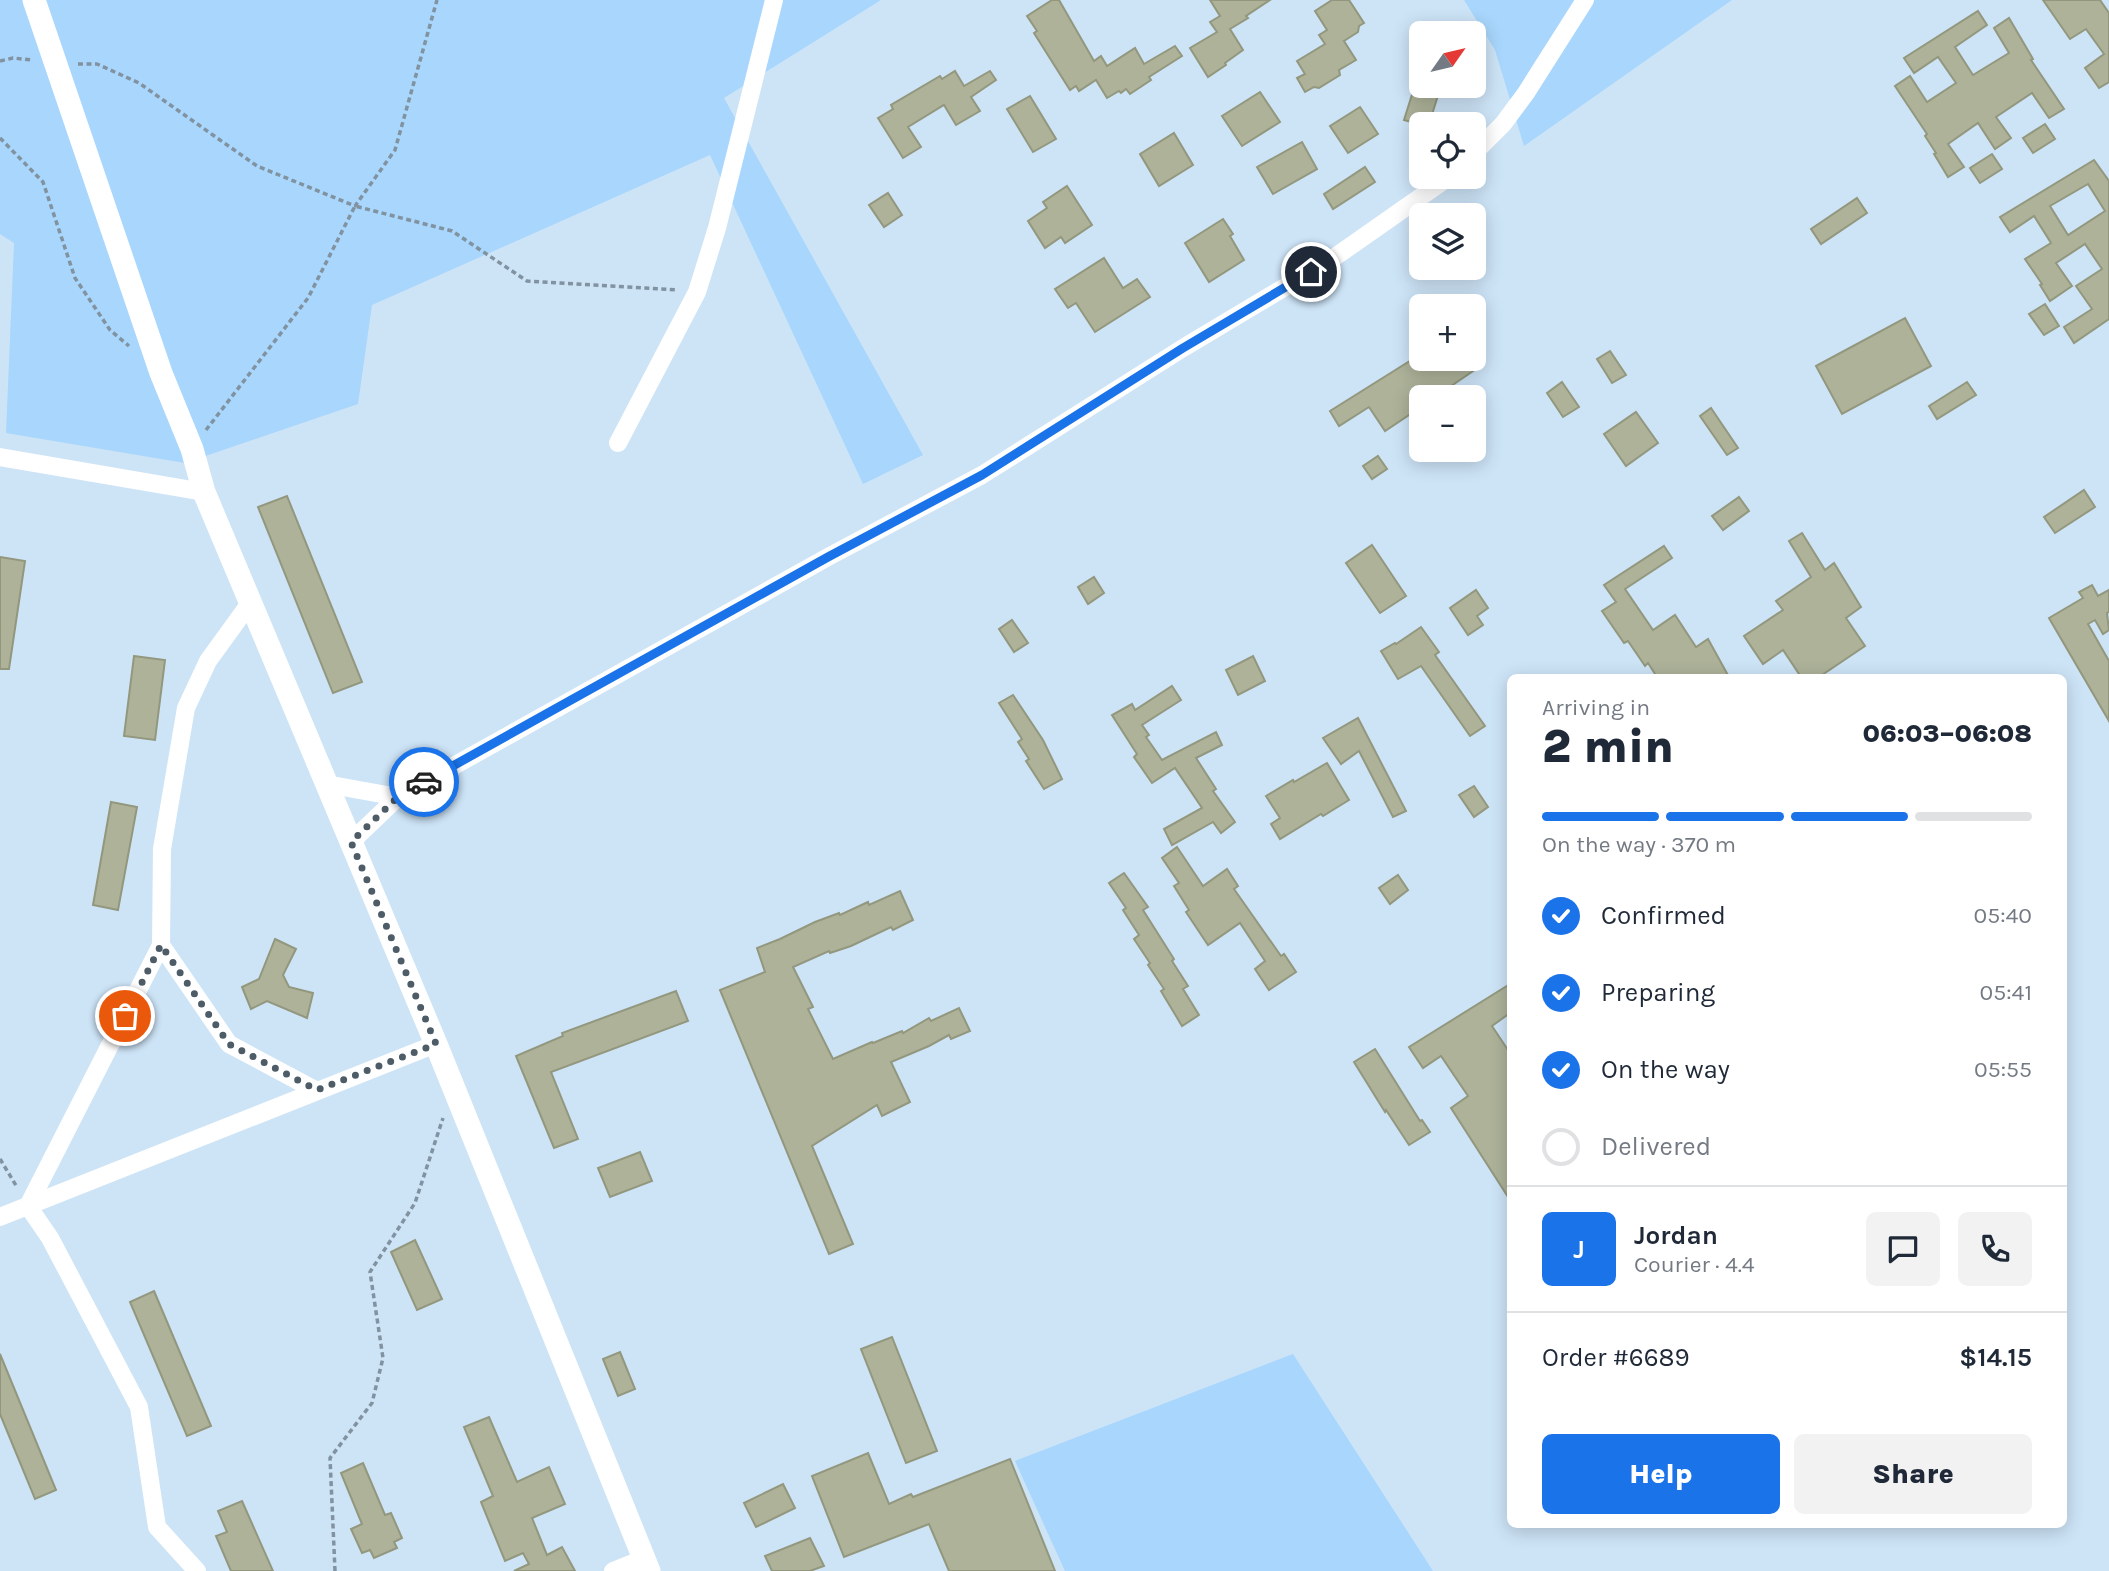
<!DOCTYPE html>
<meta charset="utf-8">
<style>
body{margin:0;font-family:Karla,sans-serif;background:#f2f2f3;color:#1f2937;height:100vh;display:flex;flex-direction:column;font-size:26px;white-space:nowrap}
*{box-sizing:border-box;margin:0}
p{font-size:23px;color:#747a83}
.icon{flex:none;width:38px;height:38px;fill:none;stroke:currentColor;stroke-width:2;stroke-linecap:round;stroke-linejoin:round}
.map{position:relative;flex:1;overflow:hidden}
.details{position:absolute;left:1507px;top:674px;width:560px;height:854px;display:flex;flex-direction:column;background:#fff;border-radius:10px;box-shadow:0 4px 18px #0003}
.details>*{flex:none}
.needle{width:46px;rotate:56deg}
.tools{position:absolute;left:1409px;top:21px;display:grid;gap:14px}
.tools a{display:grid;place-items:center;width:77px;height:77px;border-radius:10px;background:#fff;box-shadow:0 4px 18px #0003;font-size:35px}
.pin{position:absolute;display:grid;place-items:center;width:60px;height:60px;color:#fff;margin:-30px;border:4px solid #fff;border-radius:50%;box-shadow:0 2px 7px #0007}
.courier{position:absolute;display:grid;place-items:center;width:70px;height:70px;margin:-35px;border:5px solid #1a73e8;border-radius:50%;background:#fff;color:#222;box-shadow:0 2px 9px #0007}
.overview em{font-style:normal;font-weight:800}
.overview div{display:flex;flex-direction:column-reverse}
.overview{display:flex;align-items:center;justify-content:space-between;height:119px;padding:0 35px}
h1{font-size:46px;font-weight:800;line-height:52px}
.bar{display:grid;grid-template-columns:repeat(4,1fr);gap:10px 7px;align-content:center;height:84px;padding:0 35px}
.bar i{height:9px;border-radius:5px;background:#e0e1e3}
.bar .on{background:#1a73e8}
.bar p{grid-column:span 4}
.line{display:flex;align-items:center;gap:18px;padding:0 35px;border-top:2px solid #e0e1e3}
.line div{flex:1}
.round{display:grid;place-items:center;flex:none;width:74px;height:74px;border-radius:10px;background:#f2f2f3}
ol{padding:0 35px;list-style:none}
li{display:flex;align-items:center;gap:21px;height:77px}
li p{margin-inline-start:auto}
li .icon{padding:7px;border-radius:50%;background:#1a73e8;color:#fff;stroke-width:4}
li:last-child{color:#747a83}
li i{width:38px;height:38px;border:4px solid #e0e1e3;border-radius:50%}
.primary-button{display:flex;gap:14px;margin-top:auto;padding:14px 35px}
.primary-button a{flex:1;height:80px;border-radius:10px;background:#1a73e8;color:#fff;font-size:28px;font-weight:800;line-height:80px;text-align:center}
.primary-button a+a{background:#f2f2f3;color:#1f2937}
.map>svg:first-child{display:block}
.green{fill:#a8d6fc}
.building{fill:#adb299;stroke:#92977e;stroke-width:2;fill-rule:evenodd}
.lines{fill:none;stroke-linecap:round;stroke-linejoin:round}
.path{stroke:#8192a0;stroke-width:3.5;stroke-dasharray:5 3.5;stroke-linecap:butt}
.minor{stroke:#fff;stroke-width:18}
.major{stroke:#fff;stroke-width:23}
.done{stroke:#4e5c67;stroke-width:7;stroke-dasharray:0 12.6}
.route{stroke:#1a73e8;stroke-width:9}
</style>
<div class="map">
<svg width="2109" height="1571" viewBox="0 0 2109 1571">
<rect width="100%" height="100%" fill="#cde4f7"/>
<g class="green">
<polygon points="0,0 881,0 724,98 923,455 863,484 710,155 372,305 358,404 185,463 6,433 14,243 0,234"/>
<polygon points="1464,0 1732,0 1524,146 1495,50"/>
<polygon points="1293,1354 1433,1571 1065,1571 1015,1461"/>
</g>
<g class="building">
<polygon points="1052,0 1059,0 1094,61 1101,56 1107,66 1135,48 1144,64 1175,46 1182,56 1149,77 1151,80 1130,94 1126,89 1121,93 1119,91 1107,98 1096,80 1079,91 1076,86 1070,90 1034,33 1037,31 1027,16"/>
<polygon points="1210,0 1270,0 1246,16 1248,18 1230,29 1243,50 1225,63 1226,65 1208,77 1190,48 1217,32 1210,22 1220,16"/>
<polygon points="1332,0 1349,0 1364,23 1359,26 1358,32 1344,41 1356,60 1339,70 1340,75 1319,88 1314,87 1305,92 1297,78 1305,74 1297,61 1325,44 1319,35 1327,30 1315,11"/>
<polygon points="2043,0 2100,0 2109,13 2109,82 2099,88 2085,68 2104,54 2086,29 2070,39"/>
<polygon points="1978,11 1987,25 1955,47 1973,75 2009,53 1994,28 2009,18 2033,59 2031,60 2064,109 2049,118 2032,93 1996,117 2011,138 1995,149 1978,123 1948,144 1964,167 1948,177 1934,154 1936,153 1925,136 1927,134 1895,86 1910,76 1927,102 1956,83 1938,57 1914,73 1904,58"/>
<polygon points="955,71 964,86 990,71 996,80 971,97 980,111 956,125 944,105 908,127 921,147 903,158 878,118 893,109 891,105 940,76 942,79"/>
<polygon points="1416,82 1421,83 1421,86 1440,89 1429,124 1418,124 1404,120"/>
<polygon points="1260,92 1280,122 1242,146 1222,116"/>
<polygon points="1030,96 1056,139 1033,152 1007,109"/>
<polygon points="1360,107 1378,134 1348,153 1330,126"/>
<polygon points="2045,124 2055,139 2033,153 2023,138"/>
<polygon points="1174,133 1193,165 1159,186 1140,154"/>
<polygon points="1302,142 1317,169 1273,194 1257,167"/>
<polygon points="1992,154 2002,169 1980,183 1970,168"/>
<path d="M2094,160L2109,181V319L2074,343L2064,327L2092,309L2076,286L2102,269L2085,244L2056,263L2072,286L2050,301L2040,285L2042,284L2025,259L2051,243L2034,216L2010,232L2000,217ZM2088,184L2105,211L2068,235L2050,206Z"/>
<polygon points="1365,167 1375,182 1333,209 1324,194"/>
<polygon points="1067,186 1092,225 1065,243 1061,237 1045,248 1028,221 1047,208 1043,202"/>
<polygon points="888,193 902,215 884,227 869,205"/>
<polygon points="1857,198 1867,213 1821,244 1811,229"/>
<polygon points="1223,219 1233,234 1230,236 1244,260 1209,282 1185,243"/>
<polygon points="1104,258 1123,288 1137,279 1150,297 1095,332 1076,303 1068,308 1055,289"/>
<polygon points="2045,304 2059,326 2044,335 2029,314"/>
<polygon points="1905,318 1931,366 1842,414 1816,366"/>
<polygon points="1610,351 1626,375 1612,383 1597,359"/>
<polygon points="1413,359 1469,359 1476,369 1435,397 1421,397 1421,407 1385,431 1369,407 1339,426 1330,411"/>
<polygon points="1562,382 1579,407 1563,417 1547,393"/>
<polygon points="1967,382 1976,395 1937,419 1929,406"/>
<polygon points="1711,408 1738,448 1727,455 1700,416"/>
<polygon points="1636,412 1658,443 1626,466 1604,434"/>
<polygon points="1378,456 1387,469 1372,479 1363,466"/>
<polygon points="2084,490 2095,507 2055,533 2044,517"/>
<polygon points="287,496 362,682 333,693 258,507"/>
<polygon points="1739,497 1749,511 1723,530 1712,516"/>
<polygon points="1802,533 1825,570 1834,563 1861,607 1846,618 1865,646 1819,677 1801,677 1783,650 1763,664 1744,636 1783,610 1776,601 1811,577 1789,541"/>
<polygon points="1372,545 1406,596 1380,613 1346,563"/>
<polygon points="1664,546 1672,558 1625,589 1653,630 1675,615 1696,647 1708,639 1729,677 1657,677 1648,663 1645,666 1628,641 1624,643 1602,611 1616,602 1604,585"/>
<polygon points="0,557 25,561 9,669 0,669"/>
<polygon points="1094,577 1104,593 1088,604 1078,587"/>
<polygon points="2092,585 2098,596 2109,590 2109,612 2107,613 2109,630 2103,634 2095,620 2088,624 2109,661 2109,721 2049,618 2083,598 2079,592"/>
<polygon points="1476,590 1488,608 1477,616 1483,625 1468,635 1450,608"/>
<polygon points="1012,620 1028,643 1014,652 999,629"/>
<polygon points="1421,627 1439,652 1435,655 1485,726 1470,736 1421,666 1398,679 1381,651 1395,643 1396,644"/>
<polygon points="134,656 165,660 155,740 124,736"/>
<polygon points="1253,656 1265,681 1238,695 1226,670"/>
<polygon points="1172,686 1181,700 1142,725 1149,735 1146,737 1162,760 1216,732 1222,745 1196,758 1216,789 1213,791 1235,822 1221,833 1213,822 1172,845 1164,829 1202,808 1175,768 1152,783 1134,757 1137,754 1112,715 1132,704 1135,710"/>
<polygon points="1013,695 1043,740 1062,779 1044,789 1026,761 1029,759 1018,742 1022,739 999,703"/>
<polygon points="1358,718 1406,811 1393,817 1359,751 1341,764 1323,738"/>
<polygon points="1327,763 1349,800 1323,816 1321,814 1280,839 1271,824 1280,818 1266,796 1293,780 1294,782"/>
<polygon points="1474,786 1488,807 1474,817 1459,795"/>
<polygon points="111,802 137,807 118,910 93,905"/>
<polygon points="1177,847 1203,886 1227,869 1238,886 1234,889 1281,956 1284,954 1296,972 1269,990 1255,969 1265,961 1240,923 1208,945 1186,912 1189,910 1174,886 1179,883 1162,858"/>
<polygon points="1124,873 1148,907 1143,910 1174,959 1172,961 1188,986 1183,989 1199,1015 1182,1026 1161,991 1164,989 1148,965 1150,963 1134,939 1139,935 1123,910 1126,908 1109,883"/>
<polygon points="1398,875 1408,890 1390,904 1379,888"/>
<polygon points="900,891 913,920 893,930 891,927 851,946 830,953 829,951 793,967 813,1007 808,1009 833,1059 872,1042 873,1043 902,1031 903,1033 929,1018 931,1021 959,1008 970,1031 951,1039 949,1035 929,1046 891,1062 910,1102 882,1116 877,1105 812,1146 853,1244 829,1254 720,990 765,972 757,948 780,939 815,922 839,913 840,915 868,902 869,905"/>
<polygon points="275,939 296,949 283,975 289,987 313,993 307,1018 267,1001 251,1009 242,987 259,979"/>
<polygon points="1510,984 1510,1013 1492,1026 1510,1053 1510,1200 1451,1108 1468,1096 1441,1056 1423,1068 1409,1047"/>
<polygon points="676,991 688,1021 551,1072 578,1139 554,1148 516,1056 563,1036 562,1033"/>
<polygon points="1375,1049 1420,1121 1422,1120 1430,1132 1409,1145 1386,1110 1385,1112 1354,1062"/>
<polygon points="640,1152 652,1181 610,1197 598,1168"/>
<polygon points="415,1240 442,1299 417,1310 391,1252"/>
<polygon points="154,1291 211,1426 187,1436 130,1302"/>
<polygon points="892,1337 937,1451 906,1463 861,1349"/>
<polygon points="620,1352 635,1389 618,1396 603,1359"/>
<polygon points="0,1354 56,1490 35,1499 0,1414"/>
<polygon points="489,1417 517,1482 549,1467 565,1504 532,1518 547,1555 562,1547 575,1571 514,1571 529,1564 523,1553 505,1561 481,1502 493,1496 464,1427"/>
<polygon points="868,1453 889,1504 911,1494 913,1497 1010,1459 1055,1571 949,1571 929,1524 844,1557 812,1476"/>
<polygon points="363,1463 385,1515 391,1513 402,1538 394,1542 397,1548 374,1558 370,1550 362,1553 351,1529 362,1524 341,1473"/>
<polygon points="783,1484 795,1508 756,1527 744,1503"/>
<polygon points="242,1501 273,1571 231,1571 216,1536 227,1532 218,1511"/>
<polygon points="810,1538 824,1566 810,1571 772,1571 765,1556"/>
</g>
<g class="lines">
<g class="path">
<polyline points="0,61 13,58 32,60"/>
<polyline points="78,64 97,64 139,83 257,166 355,206 395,150 437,0"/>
<polyline points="0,138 43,182 75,278 110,330 129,346"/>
<polyline points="206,430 308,298 355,206 452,231 527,281 678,290"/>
<polyline points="0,1159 17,1187"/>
<polyline points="335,1571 330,1458 372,1403 383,1358 370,1272 415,1203 443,1118"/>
</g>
<g class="minor">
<polyline points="1474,153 1503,124 1526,93 1585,0"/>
<polyline points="618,443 697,292 717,228 774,0"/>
<polyline points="0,457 204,492"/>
<polyline points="326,784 398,797"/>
<polyline points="351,842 398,797 828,557 982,475 1183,348 1332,259 1449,177"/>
<polyline points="161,945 229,1044 317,1091"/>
<polyline points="0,1217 436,1044"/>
<polyline points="197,1571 157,1527 139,1407 50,1238 28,1206 161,945 162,849 186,708 208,661 250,603"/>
<polyline points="613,1571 643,1559"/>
</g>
<polyline class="major" points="34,0 161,373 192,449 204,492 436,1044 649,1571"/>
</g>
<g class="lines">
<polyline class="done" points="125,1016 161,945 229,1044 317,1090 436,1044 351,842 398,797 424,782"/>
<polyline class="route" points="424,782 828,557 982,475 1183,348 1311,272"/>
</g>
</svg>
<div class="tools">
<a><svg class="needle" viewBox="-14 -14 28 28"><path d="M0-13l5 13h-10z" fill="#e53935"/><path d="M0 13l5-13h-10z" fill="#747a83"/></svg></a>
<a><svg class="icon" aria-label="locate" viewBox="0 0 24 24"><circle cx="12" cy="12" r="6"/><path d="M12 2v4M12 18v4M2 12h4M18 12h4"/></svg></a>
<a><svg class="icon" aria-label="layers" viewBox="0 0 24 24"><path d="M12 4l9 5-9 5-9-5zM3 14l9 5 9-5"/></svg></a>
<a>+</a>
<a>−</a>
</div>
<div class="pin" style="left:125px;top:1016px;background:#ea580c"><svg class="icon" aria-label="bag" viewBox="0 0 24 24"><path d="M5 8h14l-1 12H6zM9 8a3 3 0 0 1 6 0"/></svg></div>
<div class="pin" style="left:1311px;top:272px;background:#1f2937"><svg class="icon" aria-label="home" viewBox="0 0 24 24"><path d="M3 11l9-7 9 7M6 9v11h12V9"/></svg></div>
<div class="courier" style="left:424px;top:782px"><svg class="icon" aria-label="car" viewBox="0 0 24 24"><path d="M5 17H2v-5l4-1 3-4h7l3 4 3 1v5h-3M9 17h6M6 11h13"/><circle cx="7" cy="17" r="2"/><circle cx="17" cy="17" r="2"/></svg></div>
<section class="details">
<div class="overview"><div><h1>2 min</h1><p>Arriving in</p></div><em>06:03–06:08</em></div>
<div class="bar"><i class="on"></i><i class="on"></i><i class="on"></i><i></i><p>On the way · 370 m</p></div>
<ol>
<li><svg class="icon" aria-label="check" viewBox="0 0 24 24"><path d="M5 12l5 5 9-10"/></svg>Confirmed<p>05:40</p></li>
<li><svg class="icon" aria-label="check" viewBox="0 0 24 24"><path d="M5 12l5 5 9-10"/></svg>Preparing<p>05:41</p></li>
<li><svg class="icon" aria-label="check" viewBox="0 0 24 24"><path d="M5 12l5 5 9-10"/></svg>On the way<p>05:55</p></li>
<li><i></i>Delivered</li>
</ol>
<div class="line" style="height:126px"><b class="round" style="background:#1a73e8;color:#fff">J</b><div><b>Jordan</b><p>Courier · 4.4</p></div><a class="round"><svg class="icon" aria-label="chat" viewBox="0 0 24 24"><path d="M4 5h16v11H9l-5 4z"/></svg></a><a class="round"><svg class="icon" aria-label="phone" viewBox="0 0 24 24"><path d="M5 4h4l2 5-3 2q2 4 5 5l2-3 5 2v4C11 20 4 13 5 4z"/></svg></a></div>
<div class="line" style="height:91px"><div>Order #6689</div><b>$14.15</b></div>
<div class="primary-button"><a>Help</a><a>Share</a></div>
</section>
</div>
